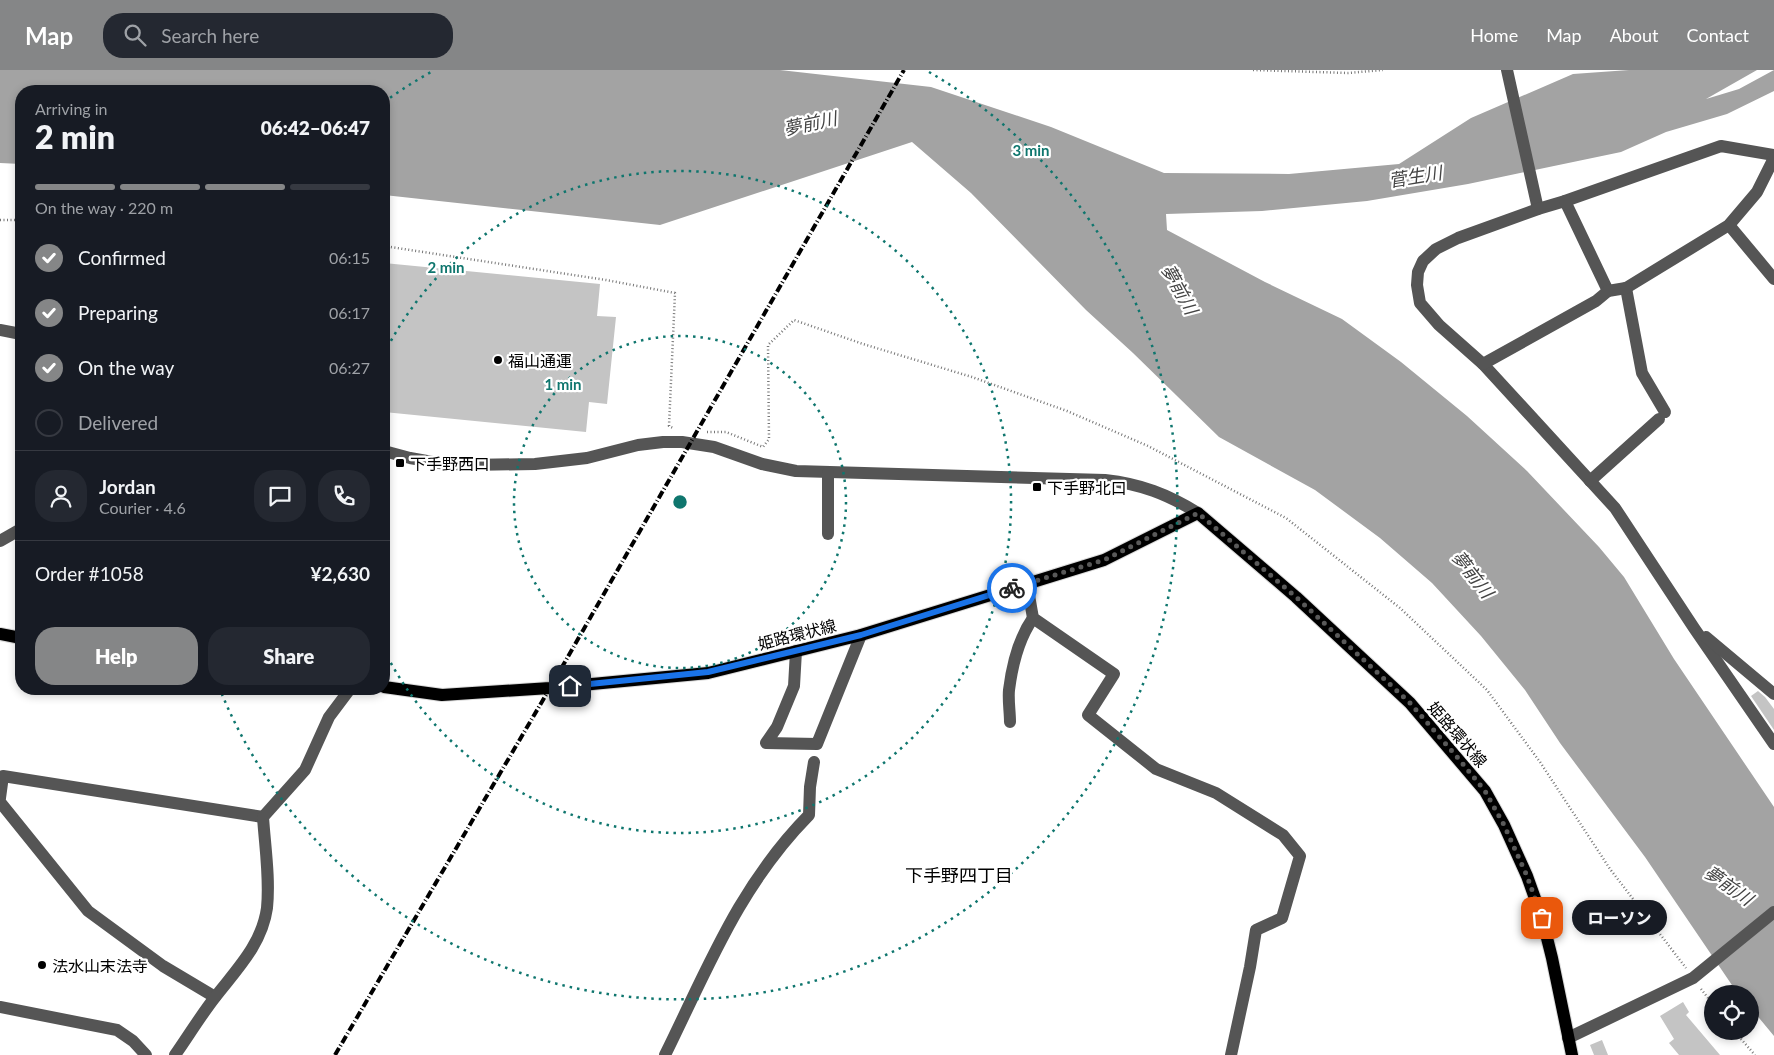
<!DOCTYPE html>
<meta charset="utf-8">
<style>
body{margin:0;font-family:Lato,"Noto Sans JP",sans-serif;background:#242831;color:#f1f3f6;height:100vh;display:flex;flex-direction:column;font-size:19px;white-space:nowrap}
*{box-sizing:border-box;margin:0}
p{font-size:16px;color:#9ea1a6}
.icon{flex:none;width:28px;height:28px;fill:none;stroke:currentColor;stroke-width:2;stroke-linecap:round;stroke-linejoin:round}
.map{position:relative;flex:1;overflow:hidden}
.details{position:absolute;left:15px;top:15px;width:375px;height:610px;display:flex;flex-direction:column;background:#171b24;border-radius:20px;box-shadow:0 2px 8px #0003}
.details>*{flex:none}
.controls{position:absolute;left:1704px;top:915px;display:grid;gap:10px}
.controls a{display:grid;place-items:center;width:55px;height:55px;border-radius:50%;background:#171b24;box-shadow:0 2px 8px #0003;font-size:25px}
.pin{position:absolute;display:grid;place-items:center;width:42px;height:42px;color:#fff;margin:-21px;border-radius:10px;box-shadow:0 2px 8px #0006}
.courier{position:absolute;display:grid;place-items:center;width:50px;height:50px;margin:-25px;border:4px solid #1a73e8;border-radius:50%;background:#fff;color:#222;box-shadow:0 1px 6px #0007}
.bubble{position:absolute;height:35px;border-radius:18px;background:#171b24;box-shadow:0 2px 8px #0003;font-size:16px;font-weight:800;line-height:35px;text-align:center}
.head em{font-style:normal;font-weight:800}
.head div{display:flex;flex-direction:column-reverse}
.head{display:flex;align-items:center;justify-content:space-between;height:85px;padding:0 20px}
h1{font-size:32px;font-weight:800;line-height:38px}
.bar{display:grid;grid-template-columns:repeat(4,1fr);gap:8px 5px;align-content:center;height:60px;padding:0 20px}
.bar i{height:6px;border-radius:4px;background:#363941}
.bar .on{background:#858687}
.bar p{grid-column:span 4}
.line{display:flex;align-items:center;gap:12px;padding:0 20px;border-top:1px solid #363941}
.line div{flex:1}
.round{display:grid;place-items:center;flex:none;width:52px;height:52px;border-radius:20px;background:#242831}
ol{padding:0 20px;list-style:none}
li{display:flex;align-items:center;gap:15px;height:55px}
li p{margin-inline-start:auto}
li .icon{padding:5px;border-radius:50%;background:#858687;color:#fff;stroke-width:4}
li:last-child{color:#9ea1a6}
li i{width:28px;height:28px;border:2px solid #363941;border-radius:50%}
.primary-button{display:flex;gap:10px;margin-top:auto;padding:10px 20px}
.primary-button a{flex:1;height:58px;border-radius:20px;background:#858687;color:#fff;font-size:20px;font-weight:800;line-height:58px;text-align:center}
.primary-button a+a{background:#242831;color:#f1f3f6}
header{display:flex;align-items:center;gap:30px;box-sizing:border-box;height:70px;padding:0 25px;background:#858687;color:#fff}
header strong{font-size:24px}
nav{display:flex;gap:28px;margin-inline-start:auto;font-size:18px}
.search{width:350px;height:45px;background:#242831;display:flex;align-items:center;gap:12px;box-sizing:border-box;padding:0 18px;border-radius:20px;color:#9ea1a6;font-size:19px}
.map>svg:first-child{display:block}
.water{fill:#a3a3a3}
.building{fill:#c4c4c4}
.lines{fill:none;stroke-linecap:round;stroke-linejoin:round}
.major-casing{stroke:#dbdbdb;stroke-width:14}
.path{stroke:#777;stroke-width:2.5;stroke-dasharray:1 2.5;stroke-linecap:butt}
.minor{stroke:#555;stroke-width:12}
.major{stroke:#000;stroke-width:12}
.rail{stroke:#000;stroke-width:4;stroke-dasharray:8 2.5 1 2.5;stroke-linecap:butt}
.done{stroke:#595959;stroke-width:5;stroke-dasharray:0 9}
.route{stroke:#1a73e8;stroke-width:6}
.ring{fill:none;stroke:#0f766e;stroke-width:2.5;stroke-dasharray:2.5 5}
.poi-dot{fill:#000;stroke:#fff;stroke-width:2}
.labels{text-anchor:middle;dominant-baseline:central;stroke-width:4.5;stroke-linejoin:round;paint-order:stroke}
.poi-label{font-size:16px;fill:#000;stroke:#fff;text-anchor:start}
.street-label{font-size:16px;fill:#000;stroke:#fff}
.water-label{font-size:18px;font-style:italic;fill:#444;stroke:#fff}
.neighbourhood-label{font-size:18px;fill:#000;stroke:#fff}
.centre{fill:#0f766e;stroke:#fff;stroke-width:2.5}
.ring-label{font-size:15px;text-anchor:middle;font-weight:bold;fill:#0f766e;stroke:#fff;stroke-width:4.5;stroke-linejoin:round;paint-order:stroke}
</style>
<header>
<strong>Map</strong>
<div class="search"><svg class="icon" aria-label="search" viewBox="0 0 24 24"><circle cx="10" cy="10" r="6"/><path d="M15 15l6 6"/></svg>Search here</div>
<nav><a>Home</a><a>Map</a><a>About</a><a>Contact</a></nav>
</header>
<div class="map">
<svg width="1774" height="985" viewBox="0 0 1774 985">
<rect width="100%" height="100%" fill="#fff"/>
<polygon class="water" points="0,0 780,0 931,17 1051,57 1164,103 1289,104 1399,94 1471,48 1573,4 1629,0 1757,0 1706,29 1739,19 1774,0 1774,21 1727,44 1666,62 1621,82 1468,114 1367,131 1262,141 1166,144 1167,160 1265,212 1342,249 1401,292 1467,346 1527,401 1599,477 1624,507 1674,589 1774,737 1774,966 1750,937 1750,924 1738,924 1736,921 1645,787 1560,673 1525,620 1481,566 1432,513 1380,468 1315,420 1219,367 1133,283 1086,240 971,123 912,72 660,155 384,125 384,21 21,21 21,94 0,93"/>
<g class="building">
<polygon points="384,193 600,214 597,246 616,247 607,334 589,332 586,362 384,342"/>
<polygon points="1758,621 1765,627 1774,639 1774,660 1751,626"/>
<polygon points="1683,932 1689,942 1686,945 1720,985 1679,985 1669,973 1674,969 1660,946"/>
<polygon points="1602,970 1608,985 1594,985 1590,975"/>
</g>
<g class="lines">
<g class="major-casing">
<g id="major">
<polyline points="0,564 21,568"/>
<polyline points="384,617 442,625 550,618 708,603 861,565 1104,490 1198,443 1296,527 1410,633 1485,721 1504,755 1527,806 1542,848 1552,888 1572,985"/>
</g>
</g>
<g class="path">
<polyline points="1253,0 1348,3 1383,0"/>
<polyline points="0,150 21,150"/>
<polyline points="384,176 606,210 675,223 669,356 673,358"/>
<polyline points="707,362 726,362 763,377 769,369 768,275 794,250 863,274 972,307 1067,341 1148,376 1286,448 1400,538 1487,620 1540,692 1610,799 1686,898"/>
<polyline points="1701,919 1712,933"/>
<polyline points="1734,961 1755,985"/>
</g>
<g class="minor">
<polyline points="1507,0 1538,139"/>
<polyline points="1774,85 1721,76 1565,131 1538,139 1458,168 1436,179 1423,191 1418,202 1417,215 1420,233 1439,255 1483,294 1615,438 1694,558 1774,674"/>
<polyline points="1565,131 1608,221"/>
<polyline points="1729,155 1774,209"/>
<polyline points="1626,218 1642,303 1665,342"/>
<polyline points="0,260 21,264"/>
<polyline points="1483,294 1596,231 1608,221 1626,218 1729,155 1757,122 1774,88"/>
<path d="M384,381L410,388L438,393L468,395L535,394L587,388L638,375L663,372H682L714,377L762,394L796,401L1105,410C1141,414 1167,424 1198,443"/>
<polyline points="828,403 828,464"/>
<polyline points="1590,411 1659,349"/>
<polyline points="0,471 21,459"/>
<polyline points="1027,514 1033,548 1114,604 1088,645 1156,699 1216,723 1283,765 1300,786 1282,848 1256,860 1250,897 1231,985"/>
<polyline points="1706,567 1774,624"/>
<polyline points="796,581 794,616 777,657 766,673 817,674 861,565"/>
<path d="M1010,652C1010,642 1008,630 1009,620C1012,596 1019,568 1033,548"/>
<polyline points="0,728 3,706 263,747"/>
<polyline points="0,732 88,841 163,896 215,927"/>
<polyline points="0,937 117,960 133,971 146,985"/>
<polyline points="1568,968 1693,908 1774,842"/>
<path d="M175,985C189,965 201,945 216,926C237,899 262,874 267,838C270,808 265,777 263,747L305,700L329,647L350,619"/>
<path d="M665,985C708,898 739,816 809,745L810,717L814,692"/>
</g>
<use href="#major" class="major"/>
<polyline class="rail" points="335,985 550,618 904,0"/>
</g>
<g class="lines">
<polyline class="done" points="1012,518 1104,490 1198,443 1296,527 1410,633 1458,688 1485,721 1504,755 1527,806 1542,848"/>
<polyline class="route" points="570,616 708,602 861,565 1012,518"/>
</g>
<g class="ring">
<circle cx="680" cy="432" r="166"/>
<path d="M384 284A331 331 0 1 1 384 580"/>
<path d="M384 32A497 497 0 0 1 431 2M929 2A497 497 0 1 1 221 622"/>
</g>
<g class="poi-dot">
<circle cx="498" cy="290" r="5"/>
<rect x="395" y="388" width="10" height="10" rx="2.5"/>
<rect x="1032" y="412" width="10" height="10" rx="2.5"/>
<circle cx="42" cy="895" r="5"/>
</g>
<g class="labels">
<g class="poi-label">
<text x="508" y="290">福山通運</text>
<text x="410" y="393">下手野西口</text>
<text x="1047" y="417">下手野北口</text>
<text x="52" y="895">法水山末法寺</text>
</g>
<g class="street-label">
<text transform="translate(797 564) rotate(-14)">姫路環状線</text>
<text transform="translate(1458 664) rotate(49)">姫路環状線</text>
</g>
<g class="water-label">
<text transform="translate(810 53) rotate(-12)">夢前川</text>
<text transform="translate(1415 106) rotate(-9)">菅生川</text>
<text transform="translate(1180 219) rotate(61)">夢前川</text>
<text transform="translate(1473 504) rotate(52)">夢前川</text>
<text transform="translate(1729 815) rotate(35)">夢前川</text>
</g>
<g class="neighbourhood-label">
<text x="959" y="805">下手野四丁目</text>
</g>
</g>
<circle cx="680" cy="432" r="8" class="centre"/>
<g class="ring-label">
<text x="1031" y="86">3 min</text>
<text x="446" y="203">2 min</text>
<text x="563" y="320">1 min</text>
</g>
</svg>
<div class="controls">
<a><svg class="icon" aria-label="locate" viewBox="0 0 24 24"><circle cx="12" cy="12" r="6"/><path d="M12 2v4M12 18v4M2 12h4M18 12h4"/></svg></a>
</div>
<div class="pin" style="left:1542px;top:848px;background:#ea580c"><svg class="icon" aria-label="bag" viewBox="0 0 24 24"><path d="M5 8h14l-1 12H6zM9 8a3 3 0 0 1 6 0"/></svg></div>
<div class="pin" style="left:570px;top:616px;background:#1f2937"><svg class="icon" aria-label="home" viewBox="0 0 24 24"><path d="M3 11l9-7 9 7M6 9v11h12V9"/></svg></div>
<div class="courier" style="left:1012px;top:518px"><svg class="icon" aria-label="bike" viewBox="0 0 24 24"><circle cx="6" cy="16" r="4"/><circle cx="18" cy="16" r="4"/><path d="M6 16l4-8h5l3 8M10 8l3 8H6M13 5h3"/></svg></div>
<div class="bubble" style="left:1572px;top:830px;width:95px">ローソン</div>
<section class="details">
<div class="head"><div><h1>2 min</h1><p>Arriving in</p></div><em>06:42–06:47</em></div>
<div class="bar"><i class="on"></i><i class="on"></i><i class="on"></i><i></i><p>On the way · 220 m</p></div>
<ol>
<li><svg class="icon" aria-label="check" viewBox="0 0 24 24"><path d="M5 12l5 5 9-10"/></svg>Confirmed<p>06:15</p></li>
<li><svg class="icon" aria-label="check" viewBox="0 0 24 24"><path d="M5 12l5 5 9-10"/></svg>Preparing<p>06:17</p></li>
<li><svg class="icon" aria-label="check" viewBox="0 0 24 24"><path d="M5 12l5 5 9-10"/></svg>On the way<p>06:27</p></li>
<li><i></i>Delivered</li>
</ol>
<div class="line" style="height:90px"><a class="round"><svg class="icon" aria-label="person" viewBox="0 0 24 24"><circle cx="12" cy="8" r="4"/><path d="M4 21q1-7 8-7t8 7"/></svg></a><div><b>Jordan</b><p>Courier · 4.6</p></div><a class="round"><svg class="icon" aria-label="chat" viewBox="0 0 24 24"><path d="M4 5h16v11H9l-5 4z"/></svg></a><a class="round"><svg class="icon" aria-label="phone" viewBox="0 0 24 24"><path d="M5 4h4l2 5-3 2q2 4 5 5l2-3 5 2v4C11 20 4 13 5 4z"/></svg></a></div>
<div class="line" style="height:65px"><div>Order #1058</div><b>¥2,630</b></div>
<div class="primary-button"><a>Help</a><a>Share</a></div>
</section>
</div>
